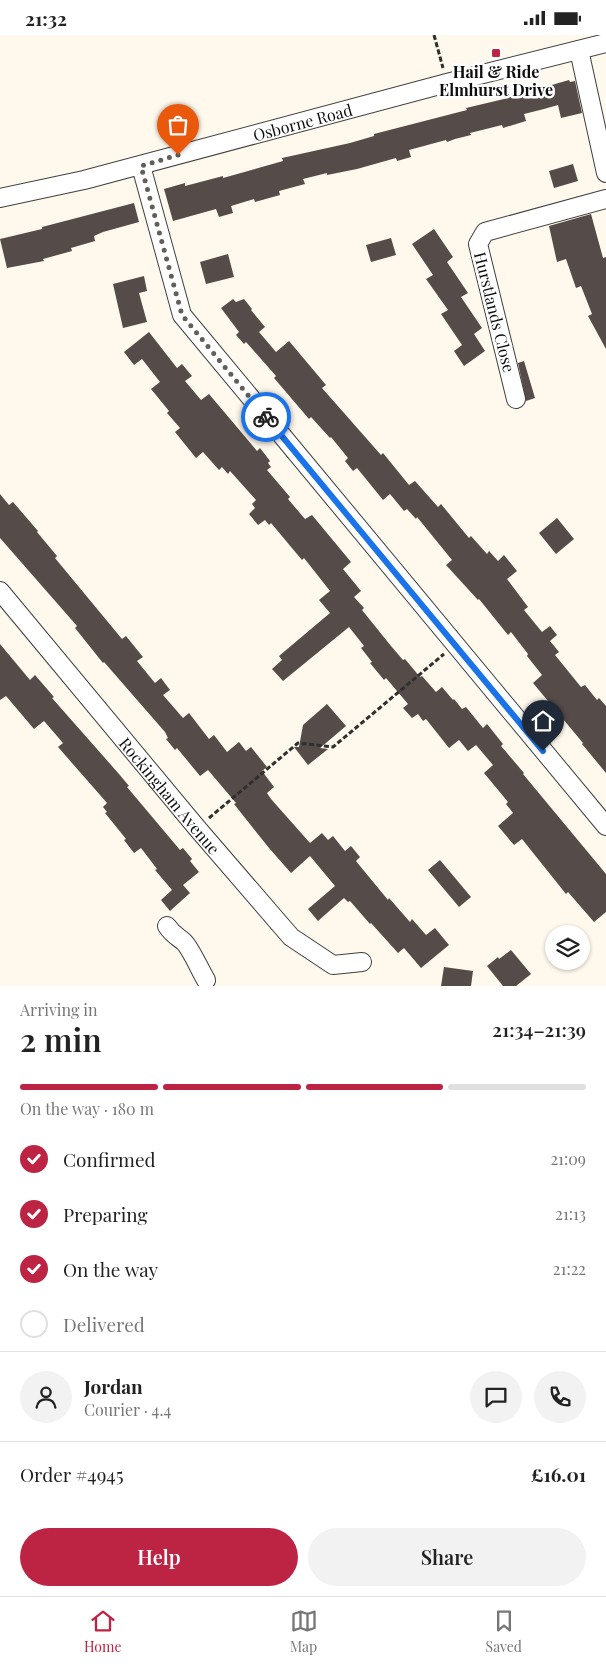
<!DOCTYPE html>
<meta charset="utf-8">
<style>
body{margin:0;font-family:"Playfair Display",serif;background:#f2f2f2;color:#222;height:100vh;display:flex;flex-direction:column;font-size:19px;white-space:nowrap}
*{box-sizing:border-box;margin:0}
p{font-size:16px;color:#767676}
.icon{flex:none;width:28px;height:28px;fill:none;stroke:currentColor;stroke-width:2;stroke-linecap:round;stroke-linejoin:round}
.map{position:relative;height:951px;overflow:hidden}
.sheet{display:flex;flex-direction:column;background:#fff;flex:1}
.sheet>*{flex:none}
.tools{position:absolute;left:545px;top:890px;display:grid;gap:10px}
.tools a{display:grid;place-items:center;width:45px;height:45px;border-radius:50%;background:#fff;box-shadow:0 1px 4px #0004;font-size:25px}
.pin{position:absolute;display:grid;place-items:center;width:42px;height:42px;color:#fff;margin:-51px -21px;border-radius:50% 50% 50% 0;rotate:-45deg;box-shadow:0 0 5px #0007}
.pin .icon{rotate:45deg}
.courier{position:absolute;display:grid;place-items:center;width:50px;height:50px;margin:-25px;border:4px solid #1a73e8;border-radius:50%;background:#fff;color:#222;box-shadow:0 1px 6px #0007}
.summary em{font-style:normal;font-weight:600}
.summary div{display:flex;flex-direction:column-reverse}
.summary{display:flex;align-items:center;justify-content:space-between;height:85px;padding:0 20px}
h1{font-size:32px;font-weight:600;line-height:38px}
.bar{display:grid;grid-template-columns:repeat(4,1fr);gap:8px 5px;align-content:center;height:60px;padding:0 20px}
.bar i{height:6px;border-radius:4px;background:#e0e0e0}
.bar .current{background:#bd2444}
.bar p{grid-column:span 4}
.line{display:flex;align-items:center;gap:12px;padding:0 20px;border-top:1px solid #e0e0e0}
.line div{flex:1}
.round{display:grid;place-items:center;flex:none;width:52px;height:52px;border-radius:26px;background:#f2f2f2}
ol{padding:0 20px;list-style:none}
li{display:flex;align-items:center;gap:15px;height:55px}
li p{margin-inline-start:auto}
li .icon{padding:5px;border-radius:50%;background:#bd2444;color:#fff;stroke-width:4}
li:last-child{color:#767676}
li i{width:28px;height:28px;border:2px solid #e0e0e0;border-radius:50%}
.cta{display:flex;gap:10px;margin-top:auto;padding:10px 20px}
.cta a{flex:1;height:58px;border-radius:30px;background:#bd2444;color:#fff;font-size:20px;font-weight:600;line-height:58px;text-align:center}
.cta a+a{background:#f2f2f2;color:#222}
.status{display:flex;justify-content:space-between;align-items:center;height:35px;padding:0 25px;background:#fff;direction:ltr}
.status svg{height:14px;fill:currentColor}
.menu{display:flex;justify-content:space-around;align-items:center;height:70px;border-top:1px solid #e0e0e0;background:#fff;font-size:14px;color:#767676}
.menu a{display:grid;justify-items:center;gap:2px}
.menu .current{color:#bd2444}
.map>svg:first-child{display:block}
.building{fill:#554c49}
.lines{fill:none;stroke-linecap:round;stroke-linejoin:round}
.minor-casing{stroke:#404040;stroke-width:20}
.path{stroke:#2f2f2f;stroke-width:3;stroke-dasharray:5 2.5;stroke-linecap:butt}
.minor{stroke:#fff;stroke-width:18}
.done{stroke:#625f5b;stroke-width:5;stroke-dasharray:0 9}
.route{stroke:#1a73e8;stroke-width:6}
.poi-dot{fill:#bd2444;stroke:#fff;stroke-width:2}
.labels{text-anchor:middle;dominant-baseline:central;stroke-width:5;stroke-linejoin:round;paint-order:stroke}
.poi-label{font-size:16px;font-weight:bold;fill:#0d0d0d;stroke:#fff}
.street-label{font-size:16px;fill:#0d0d0d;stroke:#fff}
</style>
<div class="status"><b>21:32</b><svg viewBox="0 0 49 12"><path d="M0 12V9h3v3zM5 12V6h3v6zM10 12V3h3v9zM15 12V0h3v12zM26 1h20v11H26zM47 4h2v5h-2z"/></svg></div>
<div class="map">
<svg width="606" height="951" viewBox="0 0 606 951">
<rect width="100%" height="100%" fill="#fff8ec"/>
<g class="building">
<polygon points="569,45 570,47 575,46 582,78 561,83 558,70 544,74 524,79 526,86 503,93 502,90 470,98 471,100 455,104 447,107 446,105 409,115 411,122 397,126 396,123 357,134 327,140 327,138 303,144 305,149 279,156 280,160 255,167 254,164 231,171 233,178 219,182 216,174 173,186 164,154 185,148 185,151 223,141 223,143 283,126 282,123 350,108 374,101 374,99 467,75 466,73 504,64"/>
<polygon points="573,129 578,146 554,153 549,136"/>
<polygon points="134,168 139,187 103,197 94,201 95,206 71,213 72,216 43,224 44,226 7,233 0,204 42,194 42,192"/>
<polygon points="591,179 603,223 606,222 606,314 588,281 592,279 581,251 576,253 566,224 557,227 549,191"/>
<polygon points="434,194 453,222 447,227 468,258 461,262 482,293 474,299 485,316 464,331 454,316 462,310 441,279 448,275 426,244 433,240 412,209"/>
<polygon points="391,203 396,220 371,227 366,210"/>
<polygon points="228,219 234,242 206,249 200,227"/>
<polygon points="144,241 147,256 139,258 147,287 123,293 113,249"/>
<polygon points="233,264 236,267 244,264 252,274 251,275 265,292 259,297 276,317 289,306 326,350 322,353 381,420 383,418 409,450 415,446 438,472 441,469 469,503 471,501 487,519 489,516 498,526 504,520 517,536 507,544 528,572 524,575 542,597 550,591 557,600 550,606 559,617 555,620 581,652 585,650 597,665 599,663 606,671 606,738 582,709 583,708 533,648 542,640 527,621 528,619 511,597 508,600 479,564 478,565 446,530 452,525 417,482 416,484 407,474 404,476 390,459 383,465 357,433 353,436 345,426 348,423 331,402 330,403 311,382 309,384 274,343 276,341 246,307 244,309 236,300 239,297 221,273"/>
<polygon points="149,297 177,333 182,329 192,341 185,346 201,365 209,359 257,416 260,413 270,426 268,428 271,432 267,435 290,462 288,464 305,484 312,480 351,527 343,534 361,556 354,562 364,573 362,575 391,611 403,625 405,624 420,642 422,641 436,657 442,652 453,665 454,664 462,674 466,672 483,693 487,689 503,709 501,711 524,738 523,739 606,839 606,877 594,887 568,857 566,859 522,804 514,810 498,791 513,778 506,769 508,767 484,738 493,730 476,710 468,716 459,705 449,713 426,684 423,686 418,679 412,683 403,673 408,669 386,643 384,645 370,628 372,627 361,613 364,611 349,592 283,646 272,634 282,625 279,621 330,578 319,565 330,556 304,523 302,525 271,488 269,490 265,485 258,490 249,479 255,473 252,469 256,465 230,436 228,439 222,432 219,435 203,417 196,423 175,397 180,393 167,378 169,376 151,354 160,347 142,324 134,330 124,317"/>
<polygon points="524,326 535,363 526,366 518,328"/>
<polygon points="0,459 9,470 13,467 38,496 37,497 57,521 55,523 122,604 126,601 143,622 137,626 155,648 161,643 170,655 163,660 183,683 189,678 209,704 214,700 227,717 239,707 246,716 251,712 267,732 262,736 274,752 267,758 271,764 310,808 322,798 328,805 333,801 345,816 351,811 360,822 356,826 360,831 388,865 389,863 410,887 412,884 426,900 435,893 449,910 421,933 404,913 398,918 371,888 370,889 350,866 348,867 344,863 318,886 308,874 335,851 310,821 291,838 269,813 234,769 236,768 208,735 200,741 177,713 175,715 166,704 168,703 165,697 104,627 103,628 75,593 77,591 0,503"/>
<polygon points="557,483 574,504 556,519 539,498"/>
<polygon points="0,609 30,645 35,640 54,662 52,663 119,739 129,751 127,752 180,815 183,813 192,824 190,826 199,837 183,850 190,858 170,876 161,865 172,855 155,835 157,834 141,813 134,818 124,805 126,804 105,778 107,777 103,772 107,768 58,712 63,708 44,686 34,694 6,661 0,665"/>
<polygon points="327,669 346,691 320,713 328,714 308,730 294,712 299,712 303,690"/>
<polygon points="440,825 471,862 459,872 428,835"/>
<polygon points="511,915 531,939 516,951 503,951 487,931 498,922 499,924"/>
<polygon points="444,932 473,936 471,951 441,951"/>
</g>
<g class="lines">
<g class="minor-casing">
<g id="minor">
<polyline points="579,15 606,138"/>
<polyline points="141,131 182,280 606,791"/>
<path id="s1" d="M0,163L84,145L447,48L606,8"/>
<polyline points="516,364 478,209 485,197 606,164"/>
<path id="s2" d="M0,556L197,793L291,902L333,930L362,927"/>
<path d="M167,891C173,900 177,901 184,907C191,914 200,935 206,945"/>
</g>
</g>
<g class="path">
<polyline points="434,0 443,33"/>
<polyline points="209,783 298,708 333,712 444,619"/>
</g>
<use href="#minor" class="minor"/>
</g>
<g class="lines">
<polyline class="done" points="178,120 141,131 182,280 266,382"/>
<polyline class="route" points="266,382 543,716"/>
</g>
<rect class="poi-dot" x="491" y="13" width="10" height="10" rx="2.5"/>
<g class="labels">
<g class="poi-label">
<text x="496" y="36">Hail &amp; Ride<tspan x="496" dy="18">Elmhurst Drive</tspan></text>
</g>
<g class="street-label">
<text stroke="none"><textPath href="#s1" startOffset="312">Osborne Road</textPath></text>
<text transform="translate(495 277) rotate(76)">Hurstlands Close</text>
<text stroke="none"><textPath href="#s2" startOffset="266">Rockingham Avenue</textPath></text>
</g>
</g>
</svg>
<div class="tools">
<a><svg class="icon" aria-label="layers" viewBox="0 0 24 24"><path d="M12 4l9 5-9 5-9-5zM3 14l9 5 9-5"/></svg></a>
</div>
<div class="pin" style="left:178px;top:120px;background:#ea580c"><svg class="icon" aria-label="bag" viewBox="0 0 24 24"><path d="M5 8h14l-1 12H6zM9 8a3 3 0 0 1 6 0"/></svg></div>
<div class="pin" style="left:543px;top:716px;background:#1f2937"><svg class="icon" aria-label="home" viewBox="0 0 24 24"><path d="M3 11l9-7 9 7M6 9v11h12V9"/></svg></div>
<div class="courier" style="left:266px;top:382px"><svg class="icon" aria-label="bike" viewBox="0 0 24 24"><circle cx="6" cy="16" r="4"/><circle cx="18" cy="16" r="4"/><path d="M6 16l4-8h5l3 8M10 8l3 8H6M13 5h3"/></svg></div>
</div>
<section class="sheet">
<div class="summary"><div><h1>2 min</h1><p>Arriving in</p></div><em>21:34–21:39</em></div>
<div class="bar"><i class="current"></i><i class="current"></i><i class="current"></i><i></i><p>On the way · 180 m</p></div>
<ol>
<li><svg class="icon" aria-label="check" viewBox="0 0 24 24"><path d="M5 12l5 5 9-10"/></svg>Confirmed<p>21:09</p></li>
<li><svg class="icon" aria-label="check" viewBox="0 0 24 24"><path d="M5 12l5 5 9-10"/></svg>Preparing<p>21:13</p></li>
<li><svg class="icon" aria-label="check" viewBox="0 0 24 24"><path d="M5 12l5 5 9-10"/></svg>On the way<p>21:22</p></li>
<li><i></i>Delivered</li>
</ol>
<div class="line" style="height:90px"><a class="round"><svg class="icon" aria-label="person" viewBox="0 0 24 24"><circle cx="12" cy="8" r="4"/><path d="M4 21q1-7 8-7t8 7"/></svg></a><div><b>Jordan</b><p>Courier · 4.4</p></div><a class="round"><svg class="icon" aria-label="chat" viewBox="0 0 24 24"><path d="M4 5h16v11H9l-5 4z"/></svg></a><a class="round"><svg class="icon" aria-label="phone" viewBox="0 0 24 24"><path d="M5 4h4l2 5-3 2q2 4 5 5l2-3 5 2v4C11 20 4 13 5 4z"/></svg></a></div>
<div class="line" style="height:65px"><div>Order #4945</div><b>£16.01</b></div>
<div class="cta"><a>Help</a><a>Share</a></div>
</section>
<nav class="menu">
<a class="current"><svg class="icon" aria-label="home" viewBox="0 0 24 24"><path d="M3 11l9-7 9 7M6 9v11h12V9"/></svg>Home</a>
<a><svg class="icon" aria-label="map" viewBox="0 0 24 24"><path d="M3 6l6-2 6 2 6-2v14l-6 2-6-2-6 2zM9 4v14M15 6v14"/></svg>Map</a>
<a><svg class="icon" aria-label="saved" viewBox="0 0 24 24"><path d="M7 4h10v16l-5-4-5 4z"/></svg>Saved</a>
</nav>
